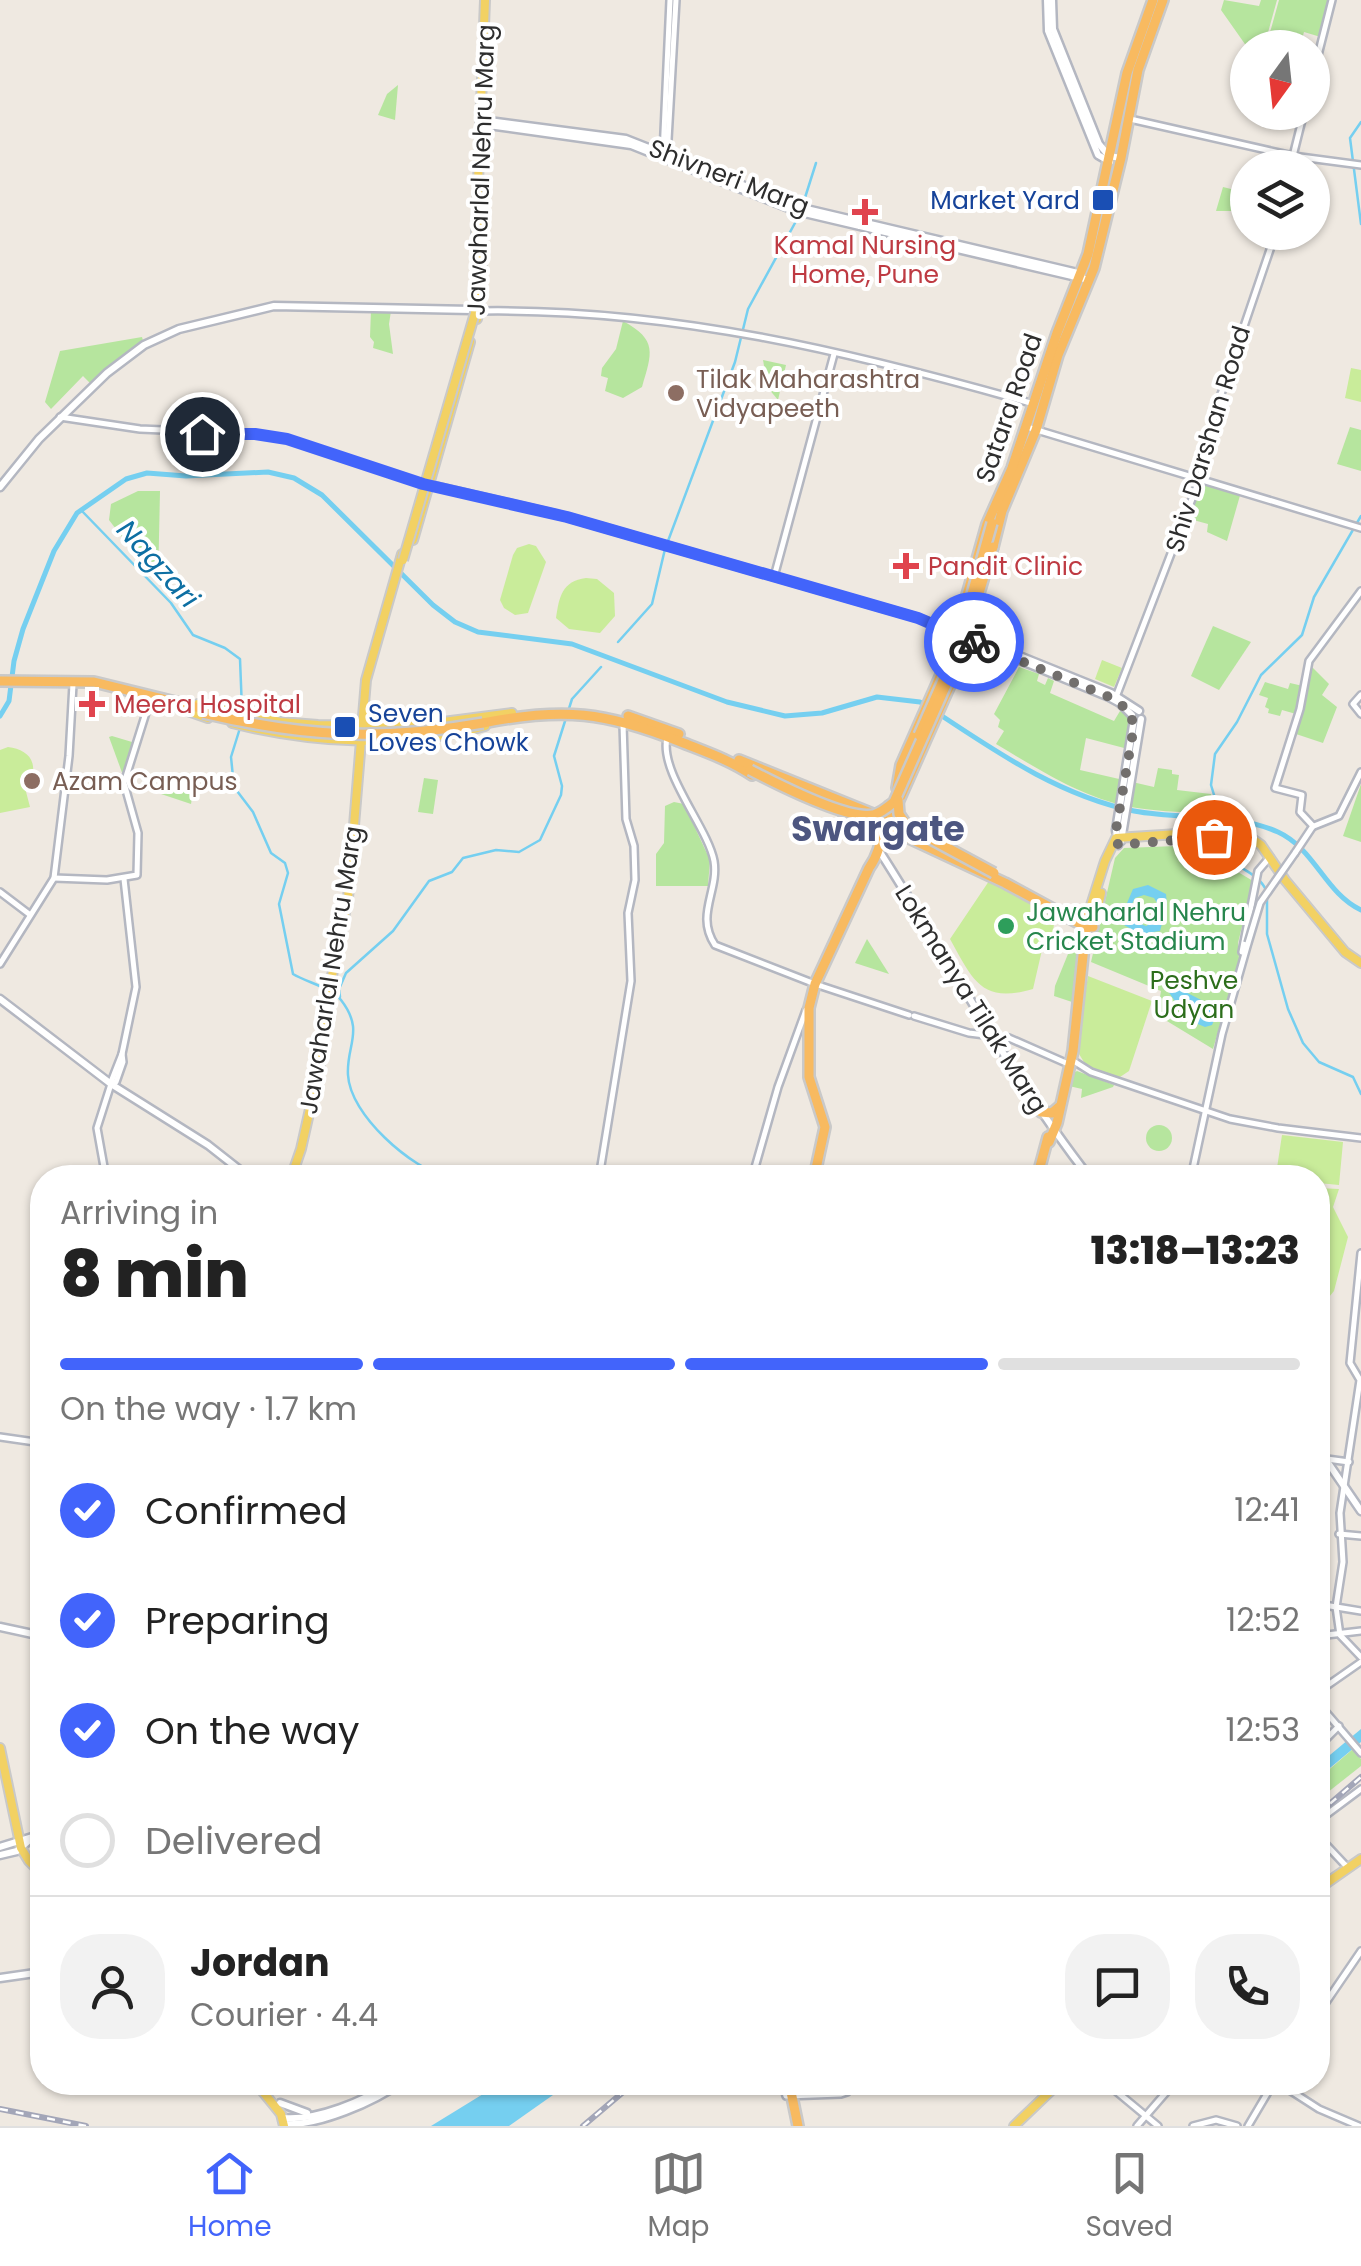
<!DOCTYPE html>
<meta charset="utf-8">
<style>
body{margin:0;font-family:Poppins,sans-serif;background:#f2f2f2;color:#222;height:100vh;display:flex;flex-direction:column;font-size:38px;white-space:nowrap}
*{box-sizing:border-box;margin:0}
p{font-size:32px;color:#767676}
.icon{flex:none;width:55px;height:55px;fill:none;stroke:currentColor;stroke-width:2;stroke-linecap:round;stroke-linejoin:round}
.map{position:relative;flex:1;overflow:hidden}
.details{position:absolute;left:30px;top:1165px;width:1300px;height:930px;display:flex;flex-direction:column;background:#fff;border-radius:40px;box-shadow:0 2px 8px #0004}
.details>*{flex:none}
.needle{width:65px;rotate:195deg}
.buttons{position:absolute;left:1230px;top:30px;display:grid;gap:20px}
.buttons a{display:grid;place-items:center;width:100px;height:100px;border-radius:50%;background:#fff;box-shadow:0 2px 8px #0004;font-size:50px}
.pin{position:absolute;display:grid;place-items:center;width:85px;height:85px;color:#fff;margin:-42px;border:5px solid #fff;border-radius:50%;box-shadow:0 2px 10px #0007}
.courier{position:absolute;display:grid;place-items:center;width:100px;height:100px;margin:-50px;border:8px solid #4264fb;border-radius:50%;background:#fff;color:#222;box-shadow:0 2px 12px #0007}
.summary em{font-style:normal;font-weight:800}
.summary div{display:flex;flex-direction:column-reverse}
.summary{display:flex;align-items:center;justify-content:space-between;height:170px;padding:0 30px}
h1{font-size:65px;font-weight:800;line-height:75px}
.bar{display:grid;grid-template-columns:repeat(4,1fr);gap:15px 10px;align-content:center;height:120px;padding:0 30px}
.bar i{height:12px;border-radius:8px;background:#e0e0e0}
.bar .on{background:#4264fb}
.bar p{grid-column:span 4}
.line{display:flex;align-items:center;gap:25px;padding:0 30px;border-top:2px solid #e0e0e0}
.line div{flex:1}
.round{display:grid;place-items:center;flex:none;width:105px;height:105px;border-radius:40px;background:#f2f2f2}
ol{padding:0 30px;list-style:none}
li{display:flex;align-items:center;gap:30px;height:110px}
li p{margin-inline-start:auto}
li .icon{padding:10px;border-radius:50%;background:#4264fb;color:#fff;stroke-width:4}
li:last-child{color:#767676}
li i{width:55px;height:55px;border:5px solid #e0e0e0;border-radius:50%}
.dock{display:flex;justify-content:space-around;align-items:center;height:140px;border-top:2px solid #e0e0e0;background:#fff;font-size:28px;color:#767676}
.dock a{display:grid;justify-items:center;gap:5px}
.dock .on{color:#4264fb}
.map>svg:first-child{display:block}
.green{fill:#b6e59e}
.pitch{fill:#c9ec9a}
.water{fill:#75cff0;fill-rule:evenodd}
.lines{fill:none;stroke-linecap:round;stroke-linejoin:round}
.stream{stroke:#75cff0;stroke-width:2.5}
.canal{stroke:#75cff0;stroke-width:5}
.tertiary-casing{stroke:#b4b7c1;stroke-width:10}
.secondary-casing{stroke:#b4b7c1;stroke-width:11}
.primary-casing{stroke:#c9c9c9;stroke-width:12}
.trunk-casing{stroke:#c9c9c9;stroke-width:14}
.tertiary{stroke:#fff;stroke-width:5}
.secondary{stroke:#fff;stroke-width:6}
.primary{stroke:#f2d163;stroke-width:8}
.trunk{stroke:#f8ba60;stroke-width:9}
.rail-casing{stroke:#a3a6b8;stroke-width:6}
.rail{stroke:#fff;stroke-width:2.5;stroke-dasharray:8;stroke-linecap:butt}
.tertiary-bridge-casing{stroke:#b4b7c1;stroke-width:10;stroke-linecap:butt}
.primary-bridge-casing{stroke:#c9c9c9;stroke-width:12;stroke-linecap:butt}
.trunk-bridge-casing{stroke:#c9c9c9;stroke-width:14;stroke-linecap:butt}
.tertiary-bridge{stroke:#fff;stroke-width:5}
.primary-bridge{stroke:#f2d163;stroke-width:8}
.trunk-bridge{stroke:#f8ba60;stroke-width:9}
.done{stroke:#726f6d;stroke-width:10;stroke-dasharray:0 18}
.route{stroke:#4264fb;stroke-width:12}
.transit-dot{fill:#1a4fb4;stroke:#fff;stroke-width:4}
.health-dot{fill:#e0444e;stroke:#fff;stroke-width:4}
.education-dot{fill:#8d6e63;stroke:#fff;stroke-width:4}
.leisure-dot{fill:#2e9e5b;stroke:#fff;stroke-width:4}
.labels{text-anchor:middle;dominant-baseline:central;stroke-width:8;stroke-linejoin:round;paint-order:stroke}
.street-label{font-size:25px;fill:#2e2e2e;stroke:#fff}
.transit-label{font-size:25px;fill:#164399;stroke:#fff;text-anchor:end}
.health-label{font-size:25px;fill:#be3a42;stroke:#fff;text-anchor:start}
.education-label{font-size:25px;fill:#785e54;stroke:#fff;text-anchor:start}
.leisure-label{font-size:25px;fill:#27864d;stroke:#fff;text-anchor:start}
.park-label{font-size:25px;fill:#2c6e1b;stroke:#fff}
.water-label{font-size:28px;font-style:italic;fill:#0d6fa3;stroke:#fff}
.district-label{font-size:35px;font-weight:bold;fill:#4d5680;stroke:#fff}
</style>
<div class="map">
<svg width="1361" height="2126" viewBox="0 0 1361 2126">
<rect width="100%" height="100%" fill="#efe9e1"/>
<g class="green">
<polygon points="1224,0 1259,6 1261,0 1277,0 1264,47 1247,47 1221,10"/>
<polygon points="1279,0 1332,0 1324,38 1304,32 1301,43 1269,36"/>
<polygon points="398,85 395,120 378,115 387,94"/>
<polygon points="1223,187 1247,193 1242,211 1216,211"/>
<polygon points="371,310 391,311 389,324 393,354 373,348 374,342 370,337"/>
<path d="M623,321C658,340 652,353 642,387L623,398L605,391L608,378L601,376L602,368L616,349Z"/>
<polygon points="142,337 144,344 92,385 83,376 51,409 45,402 60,351"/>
<polygon points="763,360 786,365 778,400 768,388"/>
<polygon points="1350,427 1361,430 1361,471 1337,464"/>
<polygon points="1200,478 1241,492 1227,541 1207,532 1208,524 1186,518"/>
<polygon points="138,491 160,491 158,584 109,520 111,504"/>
<polygon points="1213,626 1251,642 1219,690 1191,676"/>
<polygon points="1311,666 1329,684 1322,695 1337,707 1323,743 1293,733"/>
<path d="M1019,667L1039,674L1037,681L1045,685L1048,678L1054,681L1050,693L1114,721L1120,711L1128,716L1131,730L1128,749L1086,738L1080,770L1154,787L1158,768L1172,770V774L1179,775L1177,790L1211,794L1214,814C1189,812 1162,812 1137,808C1085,800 1040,770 996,744L1004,731L998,727L1000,720L994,714Z"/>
<polygon points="1265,682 1288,689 1290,683 1303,686 1296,714 1282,710 1280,716 1268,713 1269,709 1265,707 1268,698 1259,695"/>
<polygon points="112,736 132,742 124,778 109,737"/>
<polygon points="424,778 438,780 433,814 418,812"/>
<polygon points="163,782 193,792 191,804 161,794"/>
<polygon points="1361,784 1361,842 1343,836"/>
<polygon points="674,802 684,804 710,860 708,886 656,886 656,854 664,843 665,806"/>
<polygon points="1203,845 1219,856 1218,860 1253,881 1238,943 1239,959 1213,1049 1157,1015 1161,991 1091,962 1115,858 1124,848"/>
<polygon points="867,939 889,974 855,963"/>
<polygon points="1070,949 1082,953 1072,1002 1054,996 1055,986"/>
<polygon points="1077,1071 1114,1085 1113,1087 1081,1098 1082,1089 1069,1086 1073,1073"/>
<circle cx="1159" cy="1138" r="13"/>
<polygon points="1353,1749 1361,1759 1361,1766 1318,1800 1318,1779"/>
</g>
<g class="pitch">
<polygon points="1351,368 1361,370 1361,402 1345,398"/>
<polygon points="529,544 536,546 546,562 528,613 515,615 504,608 500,600 513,555 517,548"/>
<path d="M586,578L597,579L614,593L615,616L600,633L569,629L556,618C559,597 562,581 586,578Z"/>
<polygon points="1102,660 1122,668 1114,687 1095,679"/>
<path d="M8,747C23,749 35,756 33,773L24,784L30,807L0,813V750Z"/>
<path d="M989,881L1055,914L1051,952L1042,950L1033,989C981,1004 973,980 950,939Z"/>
<polygon points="1088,976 1152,1001 1129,1071 1120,1077 1087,1067 1076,1049"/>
<polygon points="1282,1135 1343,1142 1339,1185 1318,1183 1318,1178 1306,1177 1298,1168 1290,1177 1277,1168"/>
<polygon points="1318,1188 1339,1189 1333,1207 1348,1237 1334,1291 1329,1297 1318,1294"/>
</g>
<g class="water">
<path d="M1148,885L1166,894L1167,905L1160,931L1140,934L1124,925V910L1133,889ZM1144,895L1154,898L1160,908L1157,920L1146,926L1134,921L1129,910L1135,898Z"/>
<polygon points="1172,985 1205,1002 1217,1014 1212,1025 1205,1027 1188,1020 1168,991"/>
<polygon points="1361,1729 1361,1742 1318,1778 1318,1765"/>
<polygon points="501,2083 570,2083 509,2126 431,2126"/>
</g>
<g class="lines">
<g class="stream">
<polyline points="1361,122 1350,138 1361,224"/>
<polyline points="803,204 816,163"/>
<polyline points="81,510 171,603 193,635 225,648 240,659 242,710"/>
<polyline points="668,541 735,362 748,309 801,212"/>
<polyline points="618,642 652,604 665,549"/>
<path d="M240,728L231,757L234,787L253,812L271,853L285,863L288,873L279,904L293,974C306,982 332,988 341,1000C365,1031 346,1045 348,1075C350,1115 411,1168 448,1178"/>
<polyline points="1219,828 1218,808 1211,785 1215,754 1237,722 1261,675 1302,635 1314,597 1361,516"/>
<path d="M1219,836C1221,869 1255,866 1266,890"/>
<polyline points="1267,898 1267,934 1288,1009 1303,1043 1319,1062 1353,1077 1361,1094"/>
<polyline points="340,997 339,989 346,973 393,931 429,881 452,872 463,858 496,850 519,852 540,840 561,795 562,786 554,756 572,699 601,667"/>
<polyline points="475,2082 479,2094"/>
</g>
<g class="canal">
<path d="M936,712C998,753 1060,796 1134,811C1181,820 1233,812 1278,832C1315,849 1325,893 1361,910"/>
<polyline points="0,716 9,701 14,661 23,629 54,551 77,513 126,479 147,473 186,476 268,472 294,478 322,495 433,605 455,622 478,632 572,644 727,702 785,716 822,713 877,697 920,702 926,706"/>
</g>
<g class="tertiary-casing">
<g id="tertiary">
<polyline points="1312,79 1332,0"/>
<polyline points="1130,119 1293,156 1361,165"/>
<polyline points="663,154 670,0"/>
<polyline points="667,157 676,0"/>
<polyline points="1290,168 1304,112"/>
<path d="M480,311C670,308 852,352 1034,404"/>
<polyline points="60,417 140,429 255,434 287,439 423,484"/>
<polyline points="1027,427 1361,528"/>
<polyline points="774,577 834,354"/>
<polyline points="1361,695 1353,704 1361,714"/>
<polyline points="1116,697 1200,478 1218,403 1276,232"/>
<path d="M667,738C659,772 708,828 714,861C719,891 695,915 715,945L815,984L909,1015"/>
<polyline points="1313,826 1300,812 1302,795 1275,788 1300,709 1309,661 1361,591"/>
<polyline points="1314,826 1339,816 1361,772"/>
<polyline points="1295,853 1313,826"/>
<polyline points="54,878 107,880 137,875 138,833 124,783 150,700"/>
<polyline points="0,892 29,914"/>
<polyline points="1242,952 1258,871 1270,857"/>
<polyline points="0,964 54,878 69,756 73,684"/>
<polyline points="914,1016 969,1033 1009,1038 1066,1063"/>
<polyline points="1072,1060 1091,1072 1230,1119 1278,1128 1361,1138"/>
<polyline points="111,1082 122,1054"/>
<polyline points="112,1083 116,1082 123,1062 122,1054 136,987 124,879"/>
<polyline points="106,1178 97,1128 111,1084"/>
<polyline points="599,1178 631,981 628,913 635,880 634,846 626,819 623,724"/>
<polyline points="752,1178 778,1087 806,1010"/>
<polyline points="1191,1178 1222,1034 1248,943"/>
<polyline points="1361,1253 1350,1363 1360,1380 1340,1513 1343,1562 1336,1607 1340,1635 1361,1657"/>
<polyline points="0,1437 42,1443"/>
<polyline points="1327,1459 1349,1462"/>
<polyline points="1339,1534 1361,1536"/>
<polyline points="1318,1604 1361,1611"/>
<polyline points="1318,1636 1361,1631"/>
<polyline points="1318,1692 1361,1662"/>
<polyline points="1318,1703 1361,1753"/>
<polyline points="1318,1747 1339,1726"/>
<polyline points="1318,1821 1361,1789"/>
<polyline points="1318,1836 1348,1868"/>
<polyline points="1318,2014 1361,1951"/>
<polyline points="782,2082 786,2096 841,2094 847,2092 850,2082"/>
<polyline points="1105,2082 1158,2126"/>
<polyline points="1277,2082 1319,2109 1359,2126"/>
<polyline points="1137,2126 1175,2082"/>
<polyline points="1193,2126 1216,2120 1237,2126"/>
<polyline points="1248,2126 1274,2082"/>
</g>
</g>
<g class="secondary-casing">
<g id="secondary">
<polyline points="1047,0 1048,31 1098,155 1110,162"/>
<polyline points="1052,0 1053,29 1099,144 1109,156 1121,158"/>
<polyline points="481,120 626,139 798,207 1082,274"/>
<polyline points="481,124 631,145 796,211 1089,280"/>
<polyline points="426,484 567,517 918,618 1109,697 1120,703 1132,715"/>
<polyline points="0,487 39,439 107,373 144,345 179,329 274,306 472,310"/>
<polyline points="965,634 1111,693 1139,711"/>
<polyline points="1121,841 1141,719"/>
<polyline points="1118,845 1116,830 1134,719"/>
<path d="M880,852C950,961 1010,1076 1090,1178"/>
<polyline points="0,999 111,1084 208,1145 250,1178"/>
<polyline points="1318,1448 1361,1511"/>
<polyline points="0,1627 42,1636"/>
<polyline points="0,1847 42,1834"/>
<polyline points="0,1855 17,1851 33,1837"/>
<polyline points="0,1978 42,1972"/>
<polyline points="622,2082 623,2085 633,2082"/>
<polyline points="280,2103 307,2113"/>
<path d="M283,2118C317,2121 364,2101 393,2082"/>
<path d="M284,2124C318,2126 374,2102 401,2082"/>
</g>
</g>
<g class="primary-casing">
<g id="primary">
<polyline points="476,235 485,0"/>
<polyline points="477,319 480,304 484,223 481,214"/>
<polyline points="413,540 470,342"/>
<polyline points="168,704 208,718"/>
<polyline points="198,704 280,722 318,725 412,726 512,713"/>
<path d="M232,723C312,743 405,749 485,726"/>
<polyline points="1087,918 1105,861 1116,838 1209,832 1251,838 1261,845 1285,880 1345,952 1361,963"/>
<polyline points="1095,921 1101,893"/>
<polyline points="291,1178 301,1149 323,1051 327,1000 348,898 366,680 402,554"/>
<polyline points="0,1748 21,1848 29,1861 42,1874"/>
<polyline points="1318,1889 1361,1859"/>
<polyline points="255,2082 281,2114 284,2126"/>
<polyline points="1014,2126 1060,2082"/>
</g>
</g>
<g class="trunk-casing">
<g id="trunk">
<polyline points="993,547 1002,511 1036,430 1058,355 1094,268 1121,158 1138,70 1163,0"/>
<polyline points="0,681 94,682 204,709"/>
<polyline points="628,716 679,734"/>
<path d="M483,723C563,707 606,712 681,742C706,752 730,760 752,775"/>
<polyline points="739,760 873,814"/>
<polyline points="897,788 901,765 951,652 987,524 1012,468 1057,333 1088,254 1127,73 1153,0"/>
<polyline points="844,815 866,822 883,823 898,833 1005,883 1086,927 1093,927"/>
<polyline points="888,825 966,649"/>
<polyline points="1061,911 1078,914 1086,919"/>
<polyline points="1041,1112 1052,1113 1059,1107"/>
<polyline points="1049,1142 1057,1123 1073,1051 1086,927"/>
<path d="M814,1178L825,1127L809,1077V1008L815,984L869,868C884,847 880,829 889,806"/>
<polyline points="1037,1178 1048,1137"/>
<polyline points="789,2082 798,2126"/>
</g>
</g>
<use href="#tertiary" class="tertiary"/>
<use href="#secondary" class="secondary"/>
<use href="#primary" class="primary"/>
<use href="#trunk" class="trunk"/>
<g class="rail-casing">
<g id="rail">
<polyline points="1318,1814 1361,1777"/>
<polyline points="0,2109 86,2126"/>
<polyline points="583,2126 635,2082"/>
</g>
</g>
<use href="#rail" class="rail"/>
<g class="tertiary-bridge-casing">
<polyline id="tertiary-bridge" points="1248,943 1260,903 1295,853"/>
</g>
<g class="primary-bridge-casing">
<polyline id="primary-bridge" points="403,560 475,313 480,229"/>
</g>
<g class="trunk-bridge-casing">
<g id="trunk-bridge">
<path d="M203,713C304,737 381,741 483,723"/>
<polyline points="919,735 956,651 992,523"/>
<path d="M750,770C775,783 847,820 873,815C881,813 888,807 894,802L962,649L993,547"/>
<polyline points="898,800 899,814 907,826 994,873"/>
</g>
</g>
<use href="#tertiary-bridge" class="tertiary-bridge"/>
<use href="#primary-bridge" class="primary-bridge"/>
<use href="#trunk-bridge" class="trunk-bridge"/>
</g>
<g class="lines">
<polyline class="done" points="974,642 1107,696 1129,710 1134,726 1116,830 1118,845 1214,837"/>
<polyline class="route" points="202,434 255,434 287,439 423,484 567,517 918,618 974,642"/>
</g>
<g class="transit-dot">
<rect x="1091" y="188" width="24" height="24" rx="5"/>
<rect x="333" y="715" width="24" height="24" rx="5"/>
</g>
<g class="health-dot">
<path d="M860 197h10v10h10v10h-10v10h-10v-10h-10v-10h10z"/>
<path d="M901 551h10v10h10v10h-10v10h-10v-10h-10v-10h10z"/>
<path d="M87 689h10v10h10v10h-10v10h-10v-10h-10v-10h10z"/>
</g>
<g class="education-dot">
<circle cx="676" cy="393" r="10"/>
<circle cx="32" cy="781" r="10"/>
</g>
<circle class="leisure-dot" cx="1006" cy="926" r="10"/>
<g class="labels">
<g class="street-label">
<text transform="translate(481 170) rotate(-88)">Jawaharlal Nehru Marg</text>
<text transform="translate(729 177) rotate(21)">Shivneri Marg</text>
<text transform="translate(1009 408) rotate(-71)">Satara Road</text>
<text transform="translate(1208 439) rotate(-73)">Shiv Darshan Road</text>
<text transform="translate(331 970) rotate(-81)">Jawaharlal Nehru Marg</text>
<text transform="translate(971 999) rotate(58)">Lokmanya Tilak Marg</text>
</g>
<g class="transit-label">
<text x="1080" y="200">Market Yard</text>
<text x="368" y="713" text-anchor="start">Seven<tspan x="368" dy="29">Loves Chowk</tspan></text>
</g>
<g class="health-label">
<text x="865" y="245" text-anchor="middle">Kamal Nursing<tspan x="865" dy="29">Home, Pune</tspan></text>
<text x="928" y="566">Pandit Clinic</text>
<text x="114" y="704">Meera Hospital</text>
</g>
<g class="education-label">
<text x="696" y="379">Tilak Maharashtra<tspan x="696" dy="29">Vidyapeeth</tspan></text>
<text x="52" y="781">Azam Campus</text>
</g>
<g class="leisure-label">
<text x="1026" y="912">Jawaharlal Nehru<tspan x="1026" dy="29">Cricket Stadium</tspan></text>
</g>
<g class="park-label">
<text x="1194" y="980">Peshve<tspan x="1194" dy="29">Udyan</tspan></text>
</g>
<g class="water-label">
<text transform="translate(158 564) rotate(48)">Nagzari</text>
</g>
<g class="district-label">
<text x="878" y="828">Swargate</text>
</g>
</g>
</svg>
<div class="buttons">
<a><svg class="needle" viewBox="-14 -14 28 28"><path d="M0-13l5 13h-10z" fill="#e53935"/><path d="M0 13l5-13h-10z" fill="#767676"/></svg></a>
<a><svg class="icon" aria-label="layers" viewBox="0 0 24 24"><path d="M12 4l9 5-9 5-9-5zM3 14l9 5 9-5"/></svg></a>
</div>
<div class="pin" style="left:1214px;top:837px;background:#ea580c"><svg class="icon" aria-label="bag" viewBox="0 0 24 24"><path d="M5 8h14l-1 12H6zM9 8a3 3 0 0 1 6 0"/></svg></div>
<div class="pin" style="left:202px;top:434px;background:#1f2937"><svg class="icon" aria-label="home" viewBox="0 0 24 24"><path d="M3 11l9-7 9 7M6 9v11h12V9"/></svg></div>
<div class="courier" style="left:974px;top:642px"><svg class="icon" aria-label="bike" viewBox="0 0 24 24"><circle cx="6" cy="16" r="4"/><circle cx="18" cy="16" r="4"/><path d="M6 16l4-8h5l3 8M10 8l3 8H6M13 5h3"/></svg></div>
<section class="details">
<div class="summary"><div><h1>8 min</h1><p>Arriving in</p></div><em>13:18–13:23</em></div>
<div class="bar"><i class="on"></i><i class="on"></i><i class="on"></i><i></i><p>On the way · 1.7 km</p></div>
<ol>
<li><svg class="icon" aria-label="check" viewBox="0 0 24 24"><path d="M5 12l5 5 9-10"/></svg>Confirmed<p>12:41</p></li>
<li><svg class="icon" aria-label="check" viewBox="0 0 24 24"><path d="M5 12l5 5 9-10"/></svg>Preparing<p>12:52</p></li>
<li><svg class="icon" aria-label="check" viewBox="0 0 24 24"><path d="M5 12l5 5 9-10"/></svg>On the way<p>12:53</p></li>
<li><i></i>Delivered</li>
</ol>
<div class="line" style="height:180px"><a class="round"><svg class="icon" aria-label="person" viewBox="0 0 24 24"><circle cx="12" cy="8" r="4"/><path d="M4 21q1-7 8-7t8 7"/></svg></a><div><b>Jordan</b><p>Courier · 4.4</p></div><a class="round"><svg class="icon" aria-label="chat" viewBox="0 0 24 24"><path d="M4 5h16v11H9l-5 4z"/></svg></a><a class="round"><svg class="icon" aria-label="phone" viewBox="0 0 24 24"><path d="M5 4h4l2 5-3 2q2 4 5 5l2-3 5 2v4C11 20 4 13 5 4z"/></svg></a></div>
</section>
</div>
<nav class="dock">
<a class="on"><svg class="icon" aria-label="home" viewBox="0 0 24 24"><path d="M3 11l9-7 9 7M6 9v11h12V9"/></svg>Home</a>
<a><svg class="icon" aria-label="map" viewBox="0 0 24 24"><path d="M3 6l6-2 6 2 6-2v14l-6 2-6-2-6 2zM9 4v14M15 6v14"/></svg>Map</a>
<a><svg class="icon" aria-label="saved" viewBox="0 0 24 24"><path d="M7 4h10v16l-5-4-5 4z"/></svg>Saved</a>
</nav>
